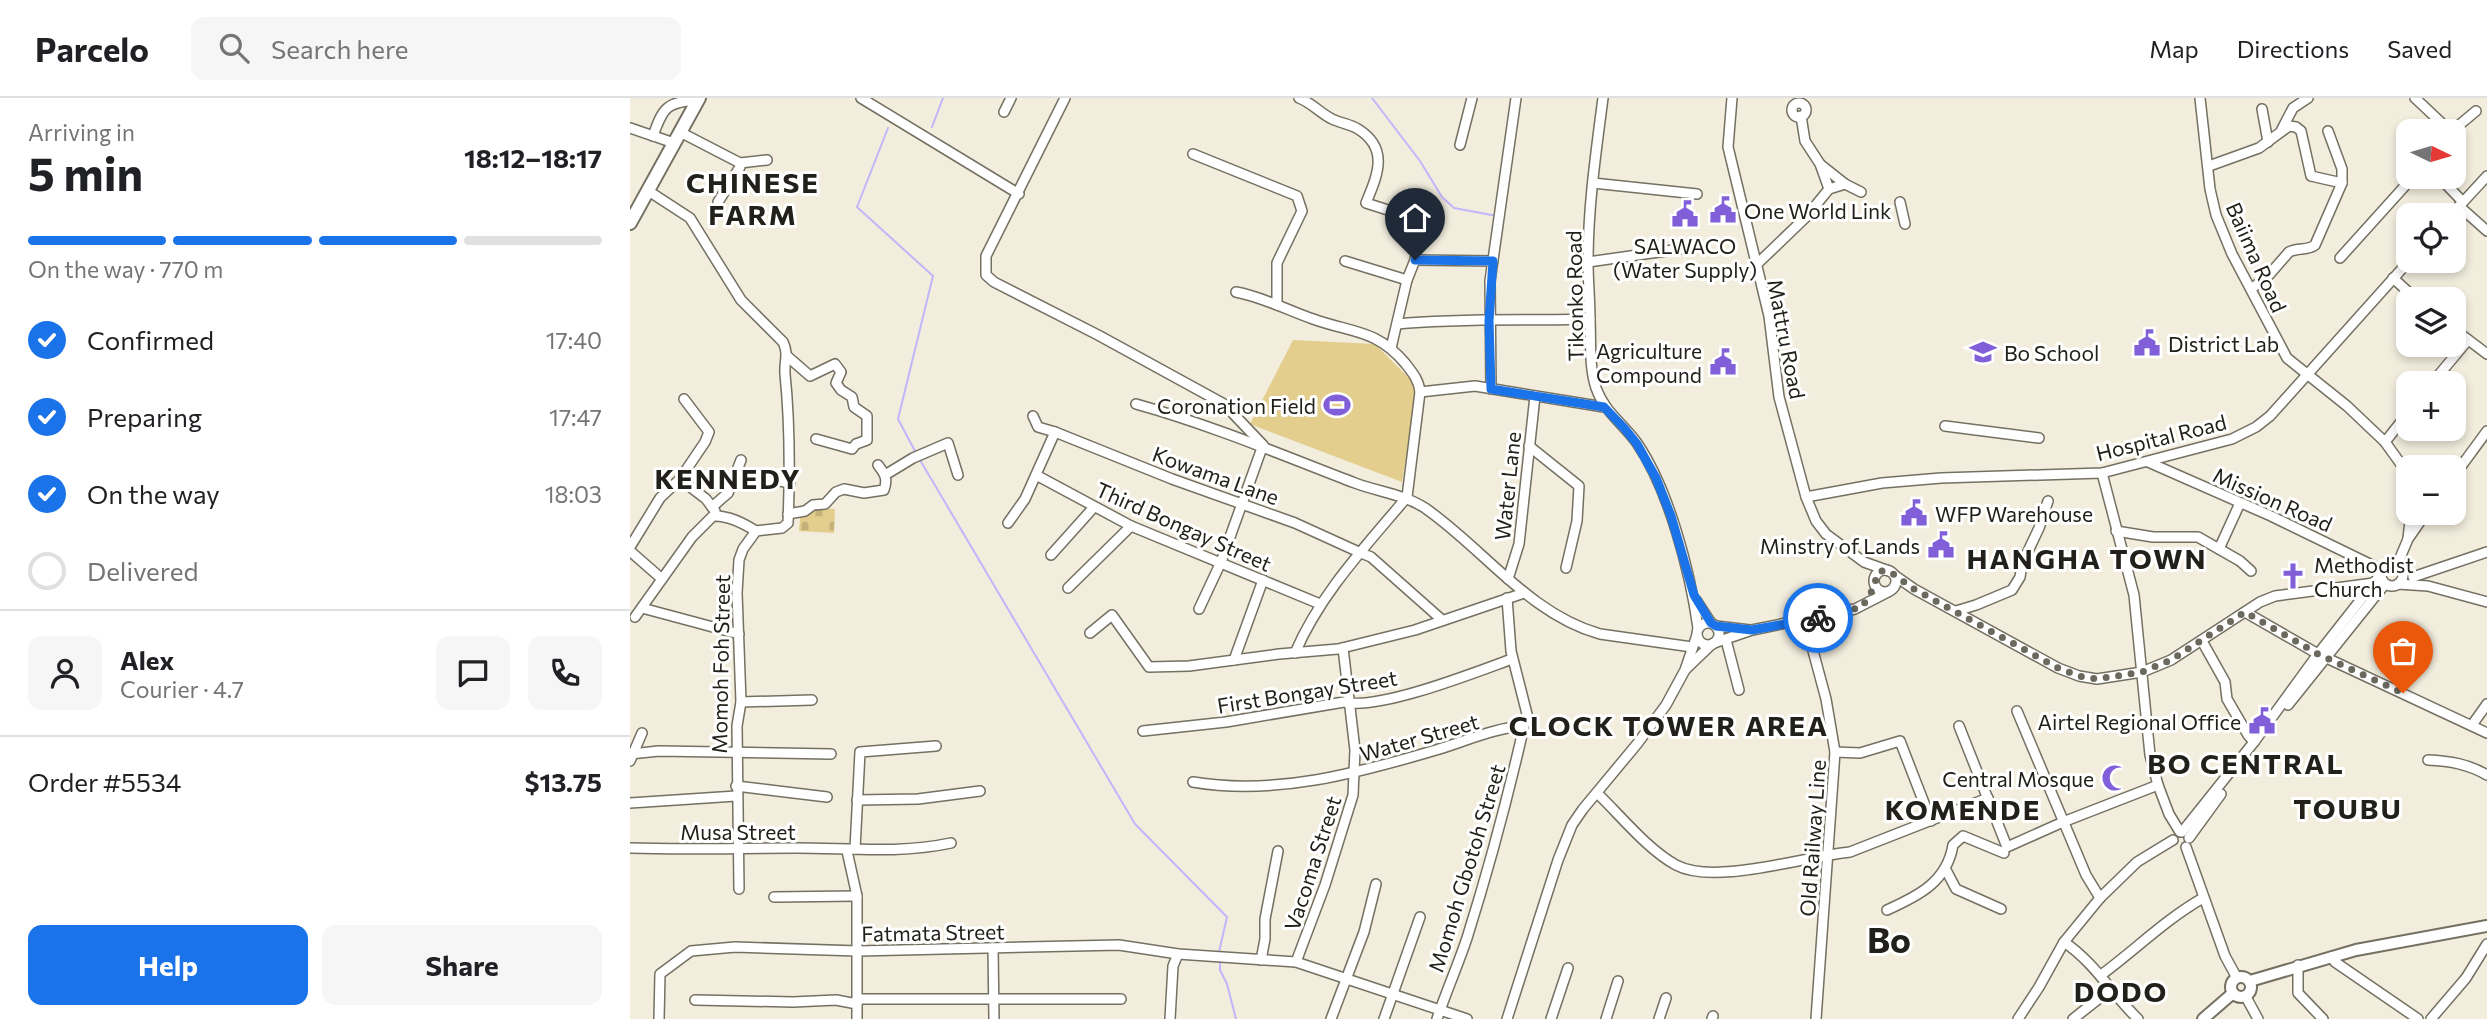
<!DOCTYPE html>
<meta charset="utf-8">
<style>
body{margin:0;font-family:Commissioner,sans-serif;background:#f6f6f6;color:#202124;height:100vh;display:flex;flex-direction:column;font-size:26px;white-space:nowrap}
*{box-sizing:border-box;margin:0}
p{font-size:23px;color:#757577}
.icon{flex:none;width:38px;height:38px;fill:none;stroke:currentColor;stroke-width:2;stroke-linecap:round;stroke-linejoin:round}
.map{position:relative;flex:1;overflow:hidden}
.details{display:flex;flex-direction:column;background:#fff;width:630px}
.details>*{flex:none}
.needle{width:46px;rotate:95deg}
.buttons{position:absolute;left:1766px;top:21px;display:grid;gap:14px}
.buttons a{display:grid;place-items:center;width:70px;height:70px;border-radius:14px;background:#fff;box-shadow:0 4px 10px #0003;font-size:35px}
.pin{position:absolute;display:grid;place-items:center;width:60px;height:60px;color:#fff;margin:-72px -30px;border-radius:50% 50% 50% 0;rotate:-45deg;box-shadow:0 0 7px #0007}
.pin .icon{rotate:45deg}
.courier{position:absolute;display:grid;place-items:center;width:70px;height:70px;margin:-35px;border:5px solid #1a73e8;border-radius:50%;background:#fff;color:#222;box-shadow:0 2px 9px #0007}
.headline em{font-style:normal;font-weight:700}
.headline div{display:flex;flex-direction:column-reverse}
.headline{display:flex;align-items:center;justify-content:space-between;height:119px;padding:0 28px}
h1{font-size:46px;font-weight:700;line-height:52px}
.bar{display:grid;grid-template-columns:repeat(4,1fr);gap:10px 7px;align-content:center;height:84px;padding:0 28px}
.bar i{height:9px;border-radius:5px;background:#e0e0e0}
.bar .active{background:#1a73e8}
.bar p{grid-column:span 4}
.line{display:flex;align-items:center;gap:18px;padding:0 28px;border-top:2px solid #e0e0e0}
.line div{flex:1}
.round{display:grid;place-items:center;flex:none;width:74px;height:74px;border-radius:14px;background:#f6f6f6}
ol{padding:0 28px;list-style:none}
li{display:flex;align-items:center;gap:21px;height:77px}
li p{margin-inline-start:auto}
li .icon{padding:7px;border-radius:50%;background:#1a73e8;color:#fff;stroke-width:4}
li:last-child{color:#757577}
li i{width:38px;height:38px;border:4px solid #e0e0e0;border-radius:50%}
.primary-button{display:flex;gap:14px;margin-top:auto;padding:14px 28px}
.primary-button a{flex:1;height:80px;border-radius:14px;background:#1a73e8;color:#fff;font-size:28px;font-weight:700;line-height:80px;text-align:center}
.primary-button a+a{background:#f6f6f6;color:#202124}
header{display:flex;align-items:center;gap:42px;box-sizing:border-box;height:98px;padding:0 35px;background:#fff;border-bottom:2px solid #e0e0e0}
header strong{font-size:33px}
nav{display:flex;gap:38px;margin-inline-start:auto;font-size:24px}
.search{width:490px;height:63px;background:#f6f6f6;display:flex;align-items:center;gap:18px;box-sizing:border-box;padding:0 24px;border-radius:14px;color:#757577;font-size:26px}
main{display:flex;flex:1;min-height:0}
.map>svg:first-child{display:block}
.cemetery{fill:url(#cemetery-stones)}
.garden{fill:#e4ce8d}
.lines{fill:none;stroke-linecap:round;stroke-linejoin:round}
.stream{stroke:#c2b6fb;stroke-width:2}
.minor-casing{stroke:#747062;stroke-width:12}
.major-casing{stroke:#747062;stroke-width:14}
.highway-casing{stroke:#747062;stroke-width:16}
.minor{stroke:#fff;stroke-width:9}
.major{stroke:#fff;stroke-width:10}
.highway{stroke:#fff;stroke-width:12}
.done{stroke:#6b685e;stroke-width:7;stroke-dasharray:0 12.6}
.route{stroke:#1a73e8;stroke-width:9}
.labels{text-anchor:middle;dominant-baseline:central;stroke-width:6;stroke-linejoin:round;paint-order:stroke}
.poi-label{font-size:21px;fill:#22201a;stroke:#fff;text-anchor:start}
.street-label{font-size:21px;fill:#22201a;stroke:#fff}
.district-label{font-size:28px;font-weight:bold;letter-spacing:2px;fill:#22201a;stroke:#fff}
.town-label{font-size:35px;font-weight:bold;fill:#22201a;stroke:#fff}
</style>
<header>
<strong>Parcelo</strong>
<div class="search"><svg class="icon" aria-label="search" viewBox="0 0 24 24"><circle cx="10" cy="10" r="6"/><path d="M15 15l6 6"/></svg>Search here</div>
<nav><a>Map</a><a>Directions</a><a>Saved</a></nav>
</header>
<main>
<section class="details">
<div class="headline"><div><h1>5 min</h1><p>Arriving in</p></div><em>18:12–18:17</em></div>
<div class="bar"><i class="active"></i><i class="active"></i><i class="active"></i><i></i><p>On the way · 770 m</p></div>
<ol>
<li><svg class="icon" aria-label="check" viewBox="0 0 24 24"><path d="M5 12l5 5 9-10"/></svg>Confirmed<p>17:40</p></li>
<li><svg class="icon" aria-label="check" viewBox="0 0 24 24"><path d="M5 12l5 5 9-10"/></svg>Preparing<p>17:47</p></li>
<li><svg class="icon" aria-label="check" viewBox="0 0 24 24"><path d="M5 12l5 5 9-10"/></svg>On the way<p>18:03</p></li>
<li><i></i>Delivered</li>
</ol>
<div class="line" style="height:126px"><a class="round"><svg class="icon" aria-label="person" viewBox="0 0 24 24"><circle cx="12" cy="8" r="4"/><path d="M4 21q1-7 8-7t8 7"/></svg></a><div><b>Alex</b><p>Courier · 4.7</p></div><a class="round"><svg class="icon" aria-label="chat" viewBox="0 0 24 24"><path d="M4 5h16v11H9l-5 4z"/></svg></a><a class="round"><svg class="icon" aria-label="phone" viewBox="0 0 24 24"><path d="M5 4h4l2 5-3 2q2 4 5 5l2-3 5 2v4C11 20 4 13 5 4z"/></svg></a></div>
<div class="line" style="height:91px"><div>Order #5534</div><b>$13.75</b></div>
<div class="primary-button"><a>Help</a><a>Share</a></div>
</section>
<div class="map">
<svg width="1857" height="921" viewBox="0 0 1857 921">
<defs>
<pattern id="cemetery-stones" width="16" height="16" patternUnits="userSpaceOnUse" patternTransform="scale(1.75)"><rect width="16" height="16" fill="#e4ce8d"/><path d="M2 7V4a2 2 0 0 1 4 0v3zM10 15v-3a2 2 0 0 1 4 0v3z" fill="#c3b179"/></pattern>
</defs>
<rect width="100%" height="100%" fill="#f2eddd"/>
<polygon class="cemetery" points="171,409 205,411 204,435 169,433"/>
<polygon class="garden" points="663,242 745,246 787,288 772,384 620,326"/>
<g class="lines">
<g class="stream">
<polyline points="742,0 790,63 812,99 824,110 867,118"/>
<polyline points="302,29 313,0"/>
<polyline points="258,30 227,109 303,178 268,321 286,355"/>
<polyline points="290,362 505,726 597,819 589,854"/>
<polyline points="590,863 590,872 597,886 606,921"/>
</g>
<g class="minor-casing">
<g id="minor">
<polyline points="231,0 389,96"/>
<polyline points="435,0 356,158 356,177 364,184 468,237 594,306 632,346"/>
<path d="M669,0C682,5 690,15 702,21C710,25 720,26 728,31C760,51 747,78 736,105L786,121L791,127L785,162L777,182L761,250"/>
<path d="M973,0C966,54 958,109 958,164C958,183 960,203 960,222C961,244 959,269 966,290C975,315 993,325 1007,345C1039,392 1060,473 1068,530"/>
<polyline points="1102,0 1098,49 1139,218 1149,299 1176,399 1186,423 1196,436 1234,464 1259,473"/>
<polyline points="1570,0 1580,91 1586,117 1602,156 1657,260 1717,308 1755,344 1778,376"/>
<polyline points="1785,0 1820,33"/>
<circle cx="1169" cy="12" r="7"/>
<polyline points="1632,11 1638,44"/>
<polyline points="374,14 381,0"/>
<polyline points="1171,18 1175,43 1190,66 1199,91"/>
<polyline points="0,30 44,45"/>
<polyline points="1652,31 1663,10 1678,0"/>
<polyline points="1822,33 1846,13"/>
<polyline points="50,34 110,65 110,69 88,104"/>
<path d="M23,38C33,9 37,4 68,2"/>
<polyline points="1772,38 1778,45"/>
<polyline points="830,47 842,0"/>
<polyline points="563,56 667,98 672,113 647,165 647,207"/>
<polyline points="110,65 137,62"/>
<polyline points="1191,67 1215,86 1231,94"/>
<polyline points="1579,68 1629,50 1659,28 1666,29 1671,33 1681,78 1712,85"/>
<polyline points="1809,79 1833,104"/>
<polyline points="963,85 1067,96"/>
<path d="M17,92L60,120L111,202L153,244C159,256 154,264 155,276C160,325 160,375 158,425L152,430L126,433L113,451L109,462L107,495L111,604L107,628L109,791"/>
<polyline points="1270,104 1275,126"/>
<polyline points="1829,108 1857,133"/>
<polyline points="1821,117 1857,78"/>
<polyline points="1710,160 1783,79"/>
<polyline points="785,162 863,163"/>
<polyline points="715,163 777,182"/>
<polyline points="958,164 1050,151"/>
<polyline points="1125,168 1176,119 1199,91 1215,86"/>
<polyline points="1763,180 1786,201"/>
<path d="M1621,191L1638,178L1659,154C1668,149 1678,153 1685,147L1712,85V71L1698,33"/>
<path d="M606,194C633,199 657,212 683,221C722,235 746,231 775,265C782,274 789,282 790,294L777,399"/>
<path d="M767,226C831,220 896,223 960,221"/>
<polyline points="1824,231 1857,256"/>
<polyline points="157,258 180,278 205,266 211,274 206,285 211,292 222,299 224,309 237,318 237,342 226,346 222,351 186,341"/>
<polyline points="1802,285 1838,242"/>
<polyline points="861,291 860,183 886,0"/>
<polyline points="790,294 845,288 974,309"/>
<path d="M506,306C581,327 652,357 725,385C749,394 773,396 795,410C854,451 899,516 970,536L1062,549"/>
<polyline points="403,318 408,329 425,334"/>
<polyline points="1315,328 1409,340"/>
<polyline points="1755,344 1778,315"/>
<polyline points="899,348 949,388 947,423 936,470"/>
<polyline points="1518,364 1641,418 1752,472"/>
<polyline points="1472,375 1504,497 1520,657 1528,687 1539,716 1550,734"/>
<polyline points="255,377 283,360 318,345 328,377"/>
<polyline points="406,377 501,428 690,506"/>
<polyline points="1824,378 1857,333"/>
<polyline points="129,379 160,385"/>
<polyline points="50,381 76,401 85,413"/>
<polyline points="1176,399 1252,385 1311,380 1472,375 1602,341 1626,329 1640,318 1779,163"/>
<polyline points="82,409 98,395 111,362"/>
<path d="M158,416L175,413L183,407L195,406L206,394L214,391L234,395L254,392C258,381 255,376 248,367"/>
<polyline points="378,425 395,401 425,334 542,381 665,425 731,455 741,459 811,521"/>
<polyline points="1486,433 1523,439 1568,439 1610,463 1621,473"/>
<polyline points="1778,440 1781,415"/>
<polyline points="0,449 30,400 50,381 75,344 79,334 54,301"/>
<polyline points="1589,451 1610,405"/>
<polyline points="0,453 32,481"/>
<polyline points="421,457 464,409"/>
<circle cx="1762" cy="477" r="11"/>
<polyline points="1767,467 1778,441 1796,415"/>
<circle cx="1255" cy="483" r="11"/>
<polyline points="1264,477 1284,491 1428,570 1449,578 1467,581 1512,574 1541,562 1630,504 1645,498 1744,485"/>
<polyline points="1783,479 1857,454"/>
<polyline points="878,481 889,446 905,298"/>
<polyline points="1768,486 1798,488 1857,504"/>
<polyline points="438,490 501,428"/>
<polyline points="1066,502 1081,525"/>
<polyline points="12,510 109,536"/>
<polyline points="569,511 591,464 633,347"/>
<polyline points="1326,513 1346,507 1382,492 1390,479 1392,466 1409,430 1418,403"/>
<polyline points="1615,514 1688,556 1857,635"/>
<path d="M5,519L62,439L83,418C98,417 113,425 126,433"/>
<polyline points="1175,523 1196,601 1205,654 1186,921"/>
<circle cx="1078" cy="536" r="11"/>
<polyline points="1086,528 1120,532"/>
<polyline points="460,535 482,517 519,569 559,568 649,556 708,551 785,532 894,495"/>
<polyline points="1096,542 1109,592"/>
<polyline points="1572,543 1595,584 1597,601 1618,637 1624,644"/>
<polyline points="1084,545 1122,532 1225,511 1258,494"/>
<path d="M665,555C690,496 736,448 777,399"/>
<polyline points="604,562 633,482"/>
<polyline points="1056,571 1082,546"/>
<polyline points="111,604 182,602"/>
<polyline points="1658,607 1755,486"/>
<polyline points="1387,613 1456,777 1470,800"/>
<polyline points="1842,627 1857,606"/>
<polyline points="1329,628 1377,749 1433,724 1528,687"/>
<path d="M513,633L596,624L714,604C748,613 846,574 882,561"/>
<polyline points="1205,654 1230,655 1270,643 1301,723"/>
<polyline points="0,656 29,653 201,656"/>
<path d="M1798,662C1820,663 1838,666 1857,677"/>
<polyline points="0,663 12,635"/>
<path d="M563,684C645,698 728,675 806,652C833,644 867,629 894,628L897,616L881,553L877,500"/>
<polyline points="106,688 197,699"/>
<path d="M967,695C990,717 1018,752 1046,767C1085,788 1175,758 1220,754L1358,700"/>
<polyline points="227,702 288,701 350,693"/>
<polyline points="0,705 106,698"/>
<polyline points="1552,734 1624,644 1688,556 1751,476"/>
<polyline points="1559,740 1591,696"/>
<polyline points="1556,749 1595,858 1607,880"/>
<path d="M0,750C55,752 111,750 166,750C218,750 269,756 321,745"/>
<polyline points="225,751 230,654 306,648"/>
<polyline points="217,753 227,798 227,921"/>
<polyline points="1315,770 1326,791 1371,811"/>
<polyline points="144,799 227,798"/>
<path d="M1257,812C1288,798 1317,784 1323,747L1333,738L1374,755"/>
<path d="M1434,844C1465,865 1482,896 1508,921"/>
<polyline points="363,850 364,921"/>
<polyline points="1701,859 1705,864 1788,921"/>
<polyline points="631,862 635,841 635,821 648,753"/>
<polyline points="666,864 695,787 723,697 725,652 713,550"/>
<polyline points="1668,867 1668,895 1693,921"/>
<path d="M1471,877C1505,852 1536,821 1573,800"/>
<polyline points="1616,899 1628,921"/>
<polyline points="227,901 491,901"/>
<polyline points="65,902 163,904 206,902 227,906"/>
<polyline points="29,921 30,876 61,853 105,849 228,853 489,847 548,856 666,864 837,921"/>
<polyline points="540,921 543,868 548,856"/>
<polyline points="701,921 734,834 746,786"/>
<polyline points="754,921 790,819"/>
<path d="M807,921C816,894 828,867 837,840C859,770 878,699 894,628"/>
<polyline points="877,921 928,762 942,727 953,711 1007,646 1036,607 1055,572 1067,537"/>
<polyline points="921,921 938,870"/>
<polyline points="976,921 988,883"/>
<polyline points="1029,921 1036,900"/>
<polyline points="1082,921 1083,918"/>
<polyline points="1388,921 1409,889 1434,844 1470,800 1507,764 1543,742"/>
<polyline points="1443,921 1481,891"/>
<polyline points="1801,921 1836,880 1857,846"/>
</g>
</g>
<g class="major-casing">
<g id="major">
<circle cx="1611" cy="889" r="10"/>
<polyline points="1620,883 1726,852 1857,828"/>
<polyline points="1573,921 1603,895"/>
</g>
</g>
<g class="highway-casing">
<polyline id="highway" points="0,125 69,0"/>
</g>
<use href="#minor" class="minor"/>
<use href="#major" class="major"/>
<use href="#highway" class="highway"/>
</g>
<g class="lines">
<polyline class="done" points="1188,520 1232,509 1245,488 1246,478 1251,473 1259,473 1284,491 1428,570 1449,578 1467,581 1512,574 1541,562 1615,514 1688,556 1773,595"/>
<polyline class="route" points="785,162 863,163 859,223 861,291 974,309 995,331 1007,346 1026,380 1041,418 1064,497 1081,525 1086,528 1122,532 1188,520"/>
</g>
<defs>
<g id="civic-bare" transform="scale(2.1)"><path d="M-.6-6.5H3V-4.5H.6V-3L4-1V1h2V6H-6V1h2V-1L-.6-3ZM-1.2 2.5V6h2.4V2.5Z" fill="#805fd9" stroke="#fff" stroke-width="2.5" paint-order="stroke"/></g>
<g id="school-bare" transform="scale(2.1)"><path d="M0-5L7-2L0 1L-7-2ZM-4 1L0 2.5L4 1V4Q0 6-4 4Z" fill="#805fd9" stroke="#fff" stroke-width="2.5" paint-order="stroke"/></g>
<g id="stadium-bare" transform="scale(2.1)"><path d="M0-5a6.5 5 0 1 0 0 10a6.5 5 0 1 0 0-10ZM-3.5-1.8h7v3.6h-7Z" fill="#805fd9" stroke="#fff" stroke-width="2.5" paint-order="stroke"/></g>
<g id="church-bare" transform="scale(2.1)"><path d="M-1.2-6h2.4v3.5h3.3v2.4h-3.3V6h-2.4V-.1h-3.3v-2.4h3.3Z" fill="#805fd9" stroke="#fff" stroke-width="2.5" paint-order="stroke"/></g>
<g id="mosque-bare" transform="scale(2.1)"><path d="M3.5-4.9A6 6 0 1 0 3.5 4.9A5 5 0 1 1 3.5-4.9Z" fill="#805fd9" stroke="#fff" stroke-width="2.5" paint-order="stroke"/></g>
</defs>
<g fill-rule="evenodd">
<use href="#civic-bare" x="1093" y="112"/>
<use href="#civic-bare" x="1055" y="116"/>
<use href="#civic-bare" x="1517" y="245"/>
<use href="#school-bare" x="1353" y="254"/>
<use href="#civic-bare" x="1093" y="264"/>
<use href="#stadium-bare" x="707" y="307"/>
<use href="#civic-bare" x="1284" y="415"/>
<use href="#civic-bare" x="1311" y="447"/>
<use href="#church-bare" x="1663" y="478"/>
<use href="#civic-bare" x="1632" y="623"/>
<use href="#mosque-bare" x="1485" y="680"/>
</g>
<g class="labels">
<g class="poi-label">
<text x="1114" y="112">One World Link</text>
<text x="1055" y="147" text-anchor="middle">SALWACO<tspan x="1055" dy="24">(Water Supply)</tspan></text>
<text x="1538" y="245">District Lab</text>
<text x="1072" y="252" text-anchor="end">Agriculture<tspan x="1072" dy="24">Compound</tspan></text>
<text x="1374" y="254">Bo School</text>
<text x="686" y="307" text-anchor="end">Coronation Field</text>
<text x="1305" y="415">WFP Warehouse</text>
<text x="1290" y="447" text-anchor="end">Minstry of Lands</text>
<text x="1684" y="466">Methodist<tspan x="1684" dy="24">Church</tspan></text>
<text x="1611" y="623" text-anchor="end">Airtel Regional Office</text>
<text x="1464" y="680" text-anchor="end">Central Mosque</text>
</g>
<g class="street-label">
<text transform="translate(1627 159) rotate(66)">Baiima Road</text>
<text transform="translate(944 198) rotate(-91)">Tikonko Road</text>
<text transform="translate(1157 241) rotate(79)">Mattru Road</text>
<text transform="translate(1531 339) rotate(-14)">Hospital Road</text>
<text transform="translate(586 377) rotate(20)">Kowama Lane</text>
<text transform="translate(877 388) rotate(-84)">Water Lane</text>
<text transform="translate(1643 401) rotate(24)">Mission Road</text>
<text transform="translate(554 428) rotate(24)">Third Bongay Street</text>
<text transform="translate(90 566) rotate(-89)">Momoh Foh Street</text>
<text transform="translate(677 593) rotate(-9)">First Bongay Street</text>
<text transform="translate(789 639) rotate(-16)">Water Street</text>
<text x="108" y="733">Musa Street</text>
<text transform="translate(1182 740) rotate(-86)">Old Railway Line</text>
<text transform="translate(682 765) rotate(-72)">Vacoma Street</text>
<text transform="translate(836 770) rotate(-73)">Momoh Gbotoh Street</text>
<text transform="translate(303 834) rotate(-1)">Fatmata Street</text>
</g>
<g class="district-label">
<text x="123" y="84">CHINESE<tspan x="123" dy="32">FARM</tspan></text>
<text x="98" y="380">KENNEDY</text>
<text x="1457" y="460">HANGHA TOWN</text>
<text x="1039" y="627">CLOCK TOWER AREA</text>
<text x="1616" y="665">BO CENTRAL</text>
<text x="1718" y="710">TOUBU</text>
<text x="1333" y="711">KOMENDE</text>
<text x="1491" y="893">DODO</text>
</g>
<g class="town-label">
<text x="1259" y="840">Bo</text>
</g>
</g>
</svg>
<div class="buttons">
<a><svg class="needle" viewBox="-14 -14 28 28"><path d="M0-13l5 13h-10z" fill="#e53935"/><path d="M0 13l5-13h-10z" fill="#757577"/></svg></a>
<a><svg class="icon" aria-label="locate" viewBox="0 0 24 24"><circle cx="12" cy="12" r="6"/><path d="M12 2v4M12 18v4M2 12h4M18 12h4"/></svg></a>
<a><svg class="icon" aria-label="layers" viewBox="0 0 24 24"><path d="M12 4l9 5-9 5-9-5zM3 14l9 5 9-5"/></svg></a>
<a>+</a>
<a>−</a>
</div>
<div class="pin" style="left:1773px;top:595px;background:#ea580c"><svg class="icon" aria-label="bag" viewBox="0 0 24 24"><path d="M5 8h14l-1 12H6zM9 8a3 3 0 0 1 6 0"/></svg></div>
<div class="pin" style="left:785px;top:162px;background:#1f2937"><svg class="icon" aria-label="home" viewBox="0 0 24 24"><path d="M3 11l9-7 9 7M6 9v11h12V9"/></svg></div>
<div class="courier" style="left:1188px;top:520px"><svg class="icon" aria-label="bike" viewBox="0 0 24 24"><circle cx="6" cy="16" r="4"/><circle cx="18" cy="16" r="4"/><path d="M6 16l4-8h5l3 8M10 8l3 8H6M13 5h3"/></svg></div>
</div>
</main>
